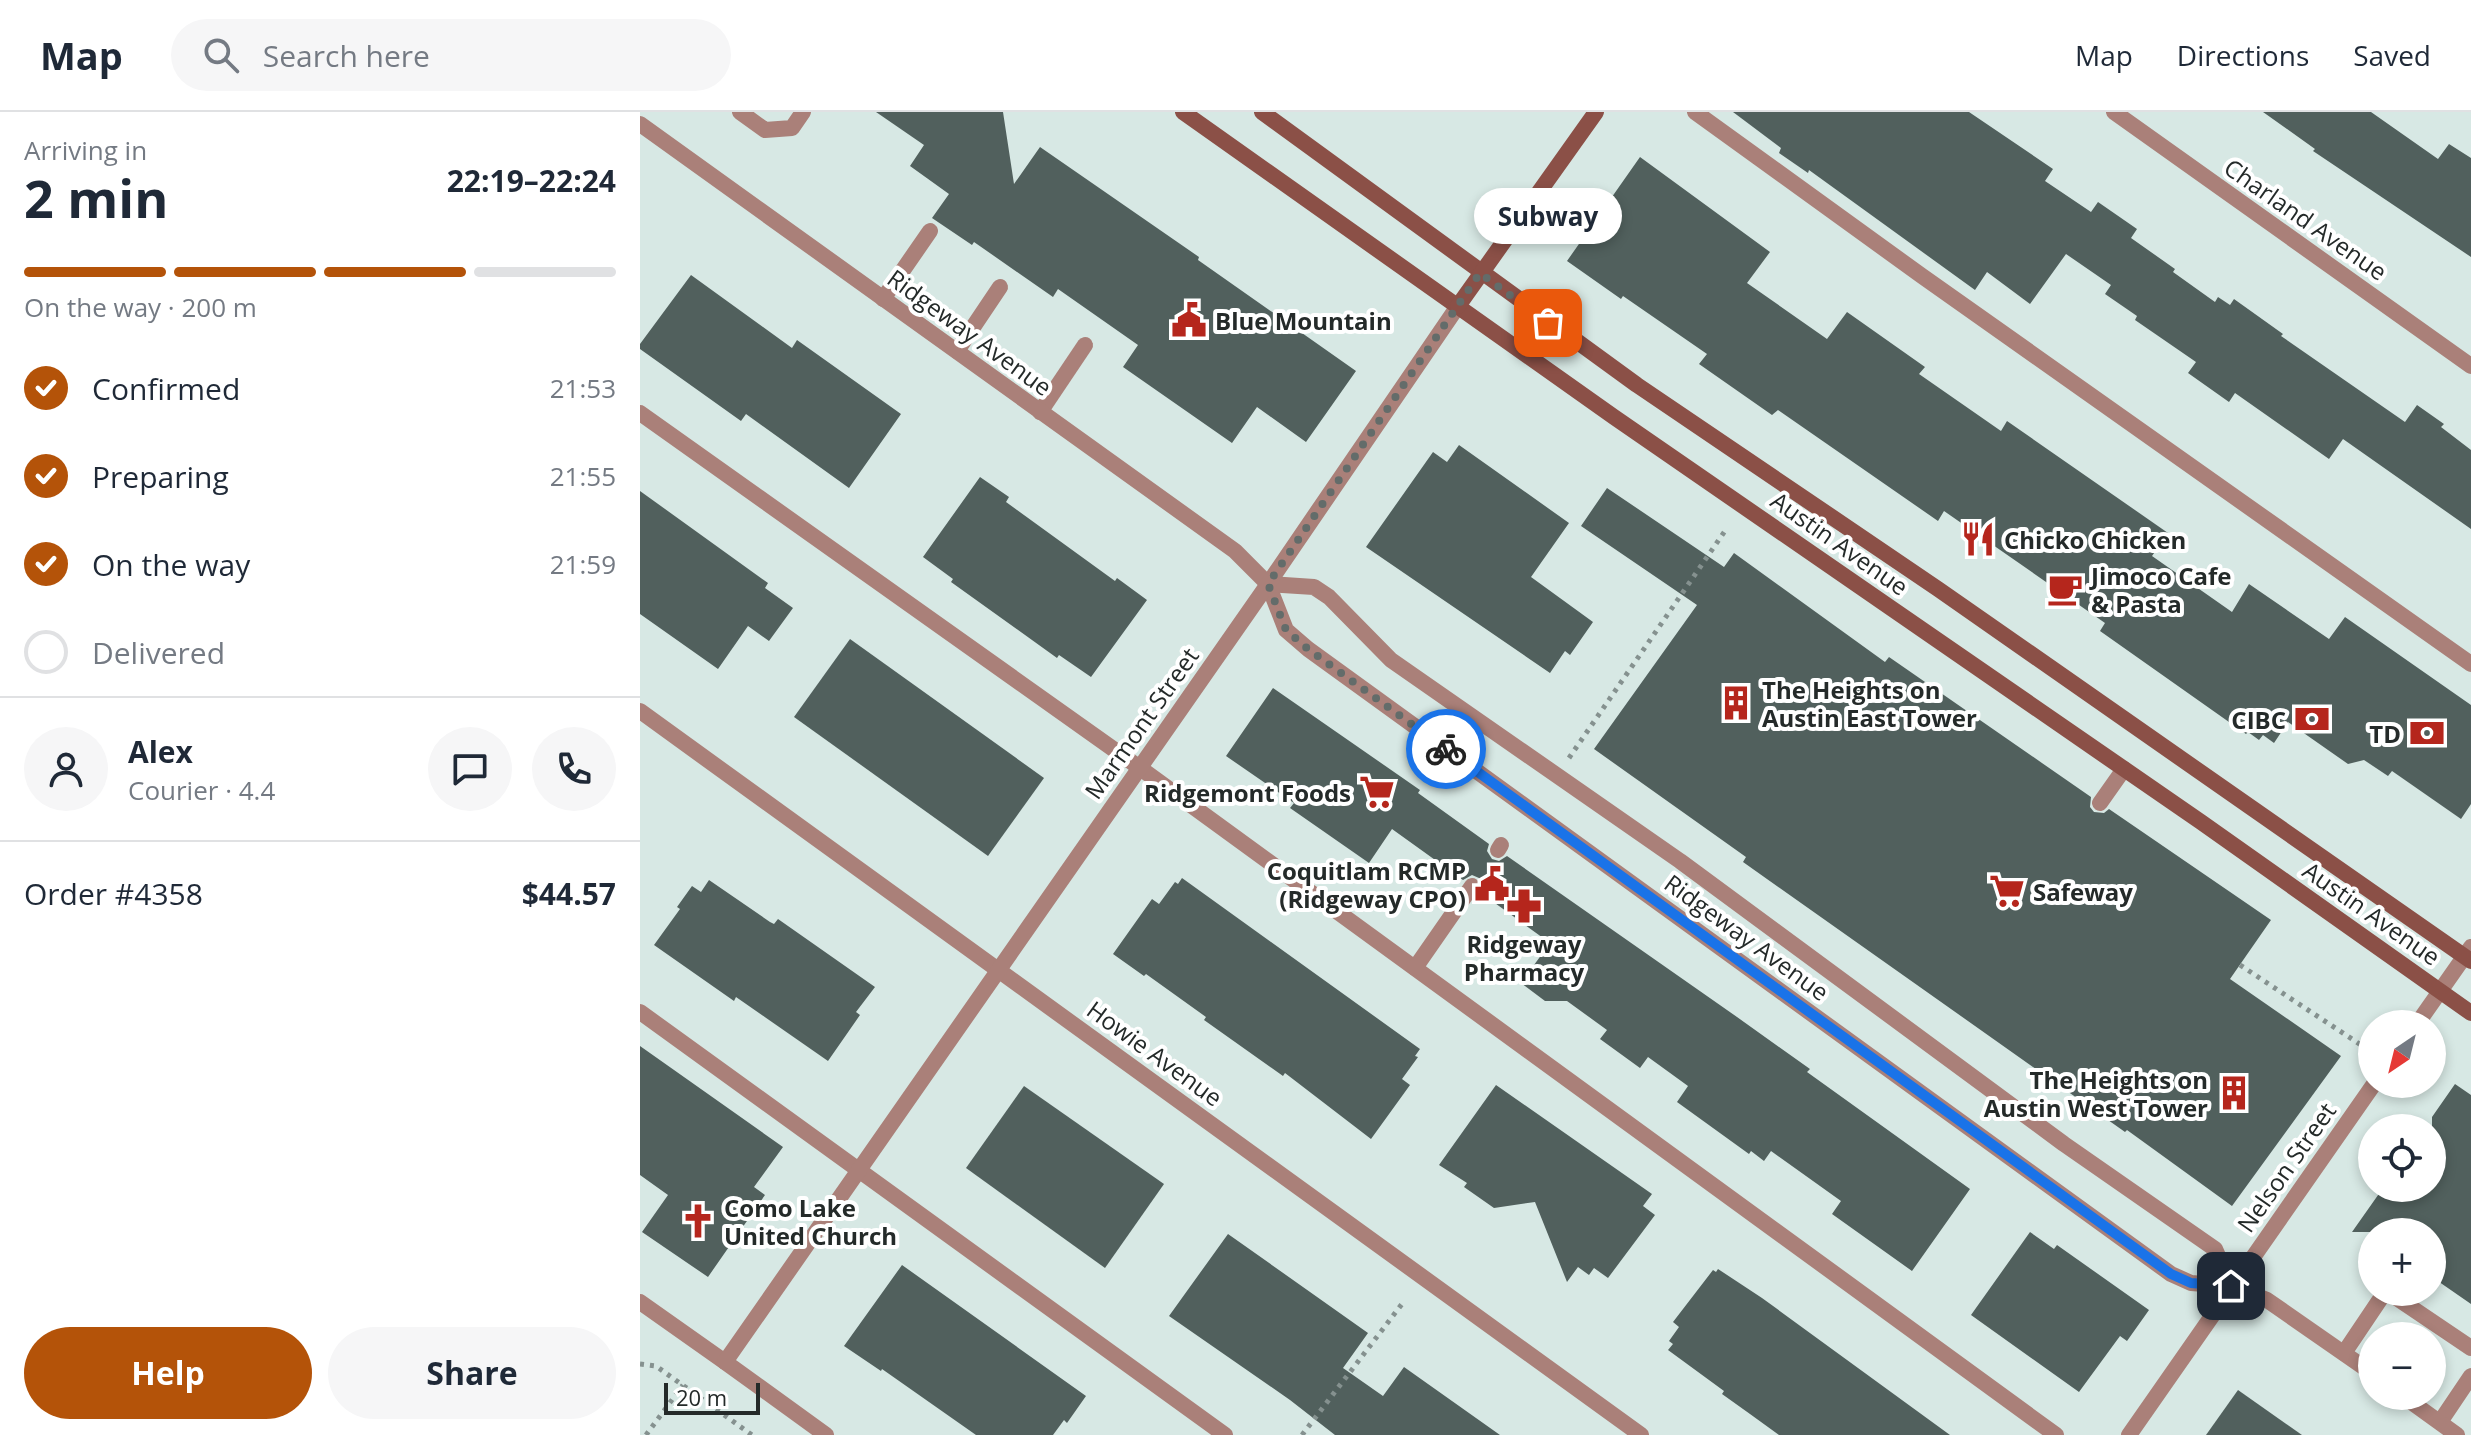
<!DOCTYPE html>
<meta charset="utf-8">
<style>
body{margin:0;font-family:"Open Sans",sans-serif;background:#f6f6f7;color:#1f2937;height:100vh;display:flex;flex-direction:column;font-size:30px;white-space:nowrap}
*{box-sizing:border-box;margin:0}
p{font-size:26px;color:#747a83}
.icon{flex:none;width:44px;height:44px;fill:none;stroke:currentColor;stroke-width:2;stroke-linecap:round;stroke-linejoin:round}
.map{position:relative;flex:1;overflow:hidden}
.panel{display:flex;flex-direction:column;background:#fff;width:640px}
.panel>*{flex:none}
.needle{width:52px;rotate:215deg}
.controls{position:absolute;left:1718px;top:898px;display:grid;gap:16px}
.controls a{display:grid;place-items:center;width:88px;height:88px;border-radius:50%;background:#fff;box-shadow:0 4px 12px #0003;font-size:40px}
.scale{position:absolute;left:24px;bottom:20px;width:96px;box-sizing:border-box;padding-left:8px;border:4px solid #242a29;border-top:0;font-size:22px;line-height:28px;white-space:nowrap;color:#242a29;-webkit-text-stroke:6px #fff;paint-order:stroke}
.pin{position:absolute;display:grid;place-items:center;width:68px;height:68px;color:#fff;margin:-34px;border-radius:16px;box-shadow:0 4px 12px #0006}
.courier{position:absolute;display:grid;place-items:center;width:80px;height:80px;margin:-40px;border:6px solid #1a73e8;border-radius:50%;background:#fff;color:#222;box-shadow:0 2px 10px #0007}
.bubble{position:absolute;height:56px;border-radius:28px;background:#fff;box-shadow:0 4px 12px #0003;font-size:26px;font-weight:700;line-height:56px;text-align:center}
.overview em{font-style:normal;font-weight:700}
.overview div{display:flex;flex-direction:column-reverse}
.overview{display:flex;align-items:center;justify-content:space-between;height:136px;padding:0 24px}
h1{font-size:52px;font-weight:700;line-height:60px}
.bar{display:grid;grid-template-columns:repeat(4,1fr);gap:12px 8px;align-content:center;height:96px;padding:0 24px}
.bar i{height:10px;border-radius:6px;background:#e0e1e3}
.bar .current{background:#b45309}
.bar p{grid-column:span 4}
.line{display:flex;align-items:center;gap:20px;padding:0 24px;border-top:2px solid #e0e1e3}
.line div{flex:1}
.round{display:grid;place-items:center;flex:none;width:84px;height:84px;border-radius:42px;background:#f6f6f7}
ol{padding:0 24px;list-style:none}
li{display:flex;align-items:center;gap:24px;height:88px}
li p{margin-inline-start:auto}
li .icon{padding:8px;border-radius:50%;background:#b45309;color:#fff;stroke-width:4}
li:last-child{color:#747a83}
li i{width:44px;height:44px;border:4px solid #e0e1e3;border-radius:50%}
.cta{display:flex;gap:16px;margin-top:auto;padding:16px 24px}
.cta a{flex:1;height:92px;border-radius:48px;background:#b45309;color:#fff;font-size:32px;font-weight:700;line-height:92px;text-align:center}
.cta a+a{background:#f6f6f7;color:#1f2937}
header{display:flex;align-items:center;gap:48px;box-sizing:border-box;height:112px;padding:0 40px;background:#fff;border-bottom:2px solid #e0e1e3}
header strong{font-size:38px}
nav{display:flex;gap:44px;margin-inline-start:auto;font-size:28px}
.search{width:560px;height:72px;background:#f6f6f7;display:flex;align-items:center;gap:20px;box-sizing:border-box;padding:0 28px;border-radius:44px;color:#747a83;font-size:30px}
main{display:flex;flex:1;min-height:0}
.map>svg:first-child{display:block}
.building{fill:#51605d}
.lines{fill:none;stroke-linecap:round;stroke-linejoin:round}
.path{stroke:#85918f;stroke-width:5;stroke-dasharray:4 6;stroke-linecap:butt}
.service{stroke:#aa8079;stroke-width:16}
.minor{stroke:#aa8079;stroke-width:16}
.tertiary{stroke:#aa8079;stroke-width:16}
.secondary{stroke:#8b5047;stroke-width:16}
.done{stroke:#636c6a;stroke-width:8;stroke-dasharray:0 14.4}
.route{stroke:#1a73e8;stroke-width:10}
.labels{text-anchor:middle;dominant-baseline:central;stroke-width:8;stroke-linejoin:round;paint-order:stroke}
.street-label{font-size:24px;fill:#242a29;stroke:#fff}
.poi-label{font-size:24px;font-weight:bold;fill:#242a29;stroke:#fff;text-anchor:start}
</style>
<header>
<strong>Map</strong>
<div class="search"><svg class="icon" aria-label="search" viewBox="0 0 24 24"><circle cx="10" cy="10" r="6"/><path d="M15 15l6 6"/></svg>Search here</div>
<nav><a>Map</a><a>Directions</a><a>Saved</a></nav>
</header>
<main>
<section class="panel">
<div class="overview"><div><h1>2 min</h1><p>Arriving in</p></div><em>22:19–22:24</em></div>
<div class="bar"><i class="current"></i><i class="current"></i><i class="current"></i><i></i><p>On the way · 200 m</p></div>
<ol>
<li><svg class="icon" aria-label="check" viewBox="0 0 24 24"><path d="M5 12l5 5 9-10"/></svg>Confirmed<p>21:53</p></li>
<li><svg class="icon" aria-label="check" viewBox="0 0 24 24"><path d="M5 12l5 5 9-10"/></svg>Preparing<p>21:55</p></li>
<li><svg class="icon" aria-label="check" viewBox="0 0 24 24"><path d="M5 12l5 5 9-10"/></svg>On the way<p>21:59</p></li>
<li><i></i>Delivered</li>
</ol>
<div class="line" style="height:144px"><a class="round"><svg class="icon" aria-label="person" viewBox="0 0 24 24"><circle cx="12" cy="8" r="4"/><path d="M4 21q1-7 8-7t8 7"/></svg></a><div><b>Alex</b><p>Courier · 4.4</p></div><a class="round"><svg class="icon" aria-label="chat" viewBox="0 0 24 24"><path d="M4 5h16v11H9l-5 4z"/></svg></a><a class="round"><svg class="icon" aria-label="phone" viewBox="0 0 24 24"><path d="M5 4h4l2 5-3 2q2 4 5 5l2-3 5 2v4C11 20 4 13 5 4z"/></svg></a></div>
<div class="line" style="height:104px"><div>Order #4358</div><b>$44.57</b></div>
<div class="cta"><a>Help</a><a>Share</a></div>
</section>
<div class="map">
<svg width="1831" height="1323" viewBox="0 0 1831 1323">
<rect width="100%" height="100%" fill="#d7e8e4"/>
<g class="building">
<polygon points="236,0 363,0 374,72 400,35 559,145 558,148 716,259 666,330 617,295 592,331 483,255 498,233 418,177 413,185 334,130 332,133 292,106 309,82 270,54 284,33"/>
<polygon points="1093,0 1329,0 1413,57 1405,69 1451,100 1458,90 1497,117 1491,126 1535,157 1533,160 1575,190 1578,185 1590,193 1594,187 1643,222 1641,224 1765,310 1777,293 1804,312 1801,315 1831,338 1831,417 1703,327 1689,347 1595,281 1589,290 1548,261 1556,250 1495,208 1497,204 1465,182 1471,173 1426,142 1390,192 1347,160 1335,178 1169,58 1168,61 1139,41 1141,36"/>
<polygon points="1623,0 1731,0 1798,47 1809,32 1831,46 1831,145 1673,39 1675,37"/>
<polygon points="1000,45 1130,140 1107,171 1187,227 1207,200 1285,255 1279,262 1361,319 1367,309 1528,421 1512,444 1592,500 1609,472 1689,527 1705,505 1831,593 1831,692 1821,707 1752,659 1748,664 1724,648 1708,652 1648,610 1634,631 1623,623 1619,628 1608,620 1606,622 1460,519 1465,511 1304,399 1298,409 1138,298 1132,303 1059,252 1067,242 983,184 981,187 927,149"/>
<polygon points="51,163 152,236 157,228 261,302 209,376 106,302 101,309 0,237 0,232"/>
<polygon points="819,333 929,411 891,465 953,510 930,543 925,539 910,561 726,435 793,340 807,350"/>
<polygon points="340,365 369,385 366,390 475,469 477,466 507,488 451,565 419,543 417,546 311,470 313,467 283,445"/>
<polygon points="967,376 1084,455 1094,441 1245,550 1249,545 1451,685 1450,695 1454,700 1464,701 1469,697 1631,808 1590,867 1701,944 1592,1094 1487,1018 1485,1020 1103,750 1106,745 954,637 1057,493 941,414"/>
<polygon points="0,379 128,471 125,476 153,496 129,529 108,514 78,557 0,502"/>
<polygon points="210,527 404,666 348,744 154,605"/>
<polygon points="633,576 780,678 778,681 849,732 847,739 852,747 859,749 867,744 1097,905 1170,957 1167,960 1330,1077 1272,1159 1192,1102 1201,1089 1131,1039 1124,1049 1111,1039 1109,1042 1037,990 1048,974 1008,945 1000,956 960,927 967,918 927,889 905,889 881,871 910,831 841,781 843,774 839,766 832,763 823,768 752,717 729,751 650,696 654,691 586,644"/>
<polygon points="542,766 780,937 775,944 778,945 762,967 770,973 731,1027 645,961 643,964 564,908 566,905 506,862 504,864 473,842 512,787 519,792 535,770 538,772"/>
<polygon points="69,768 130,810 134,812 138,807 235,875 216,900 220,903 188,949 96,885 94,889 14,833 40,797 37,795 52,774 61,780"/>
<polygon points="0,934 143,1035 114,1075 125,1083 68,1165 2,1120 28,1083 0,1063"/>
<polygon points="1815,972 1831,983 1831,1192 1792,1165 1792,1120 1712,1120 1743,1076 1792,1076 1792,1005"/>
<polygon points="856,973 1012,1082 1003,1094 1015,1103 968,1166 954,1156 949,1163 938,1155 927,1170 895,1090 854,1096 824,1075 827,1071 799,1053"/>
<polygon points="384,974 524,1072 465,1156 326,1056"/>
<polygon points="1390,1120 1414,1137 1417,1133 1509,1198 1487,1229 1480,1224 1439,1280 1331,1203"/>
<polygon points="588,1122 728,1221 703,1256 743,1284 764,1255 860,1323 695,1323 650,1288 529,1204"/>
<polygon points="262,1153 446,1284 427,1311 424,1308 413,1323 336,1323 242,1257 241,1259 204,1234"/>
<polygon points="1078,1157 1122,1186 1310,1323 1139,1323 1110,1302 1082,1282 1084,1279 1028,1238 1033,1232 1029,1229 1039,1215 1033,1210 1073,1158 1076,1160"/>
<polygon points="1598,1278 1662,1323 1566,1323"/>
</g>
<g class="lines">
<g class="path">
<polyline points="929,646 1087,416"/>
<polyline points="1600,853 1721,933"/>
<polyline points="0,1252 16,1254 112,1323"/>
<polyline points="6,1323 43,1273"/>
<polyline points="662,1323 765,1188"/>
</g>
<g class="service">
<polyline points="100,0 125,18 152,16 163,0"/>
<polyline points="1055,0 1282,164 1831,552"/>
<polyline points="243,187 290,119"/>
<polyline points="317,239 360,175"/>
<polyline points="400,300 445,233"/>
<polyline points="0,301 500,656 1416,1323"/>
<polyline points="1460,691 1484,657"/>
<polyline points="858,738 861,733"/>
<polyline points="775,856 832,774"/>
<polyline points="0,900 585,1323"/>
<polyline points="1748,1180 1831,1236"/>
<polyline points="1704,1241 1745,1180"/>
<polyline points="1800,1310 1831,1264"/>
</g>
<g class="minor">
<polyline points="1474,0 1831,254"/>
<polyline points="0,12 595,439 628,472 646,518 668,537 1531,1162 1551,1171 1591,1174 1627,1188 1732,1261"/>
<polyline points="628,472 674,475 689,485 751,548 1040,749 1424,1032 1575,1137 1591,1174"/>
<polyline points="0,599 1001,1323"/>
<polyline points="0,1190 85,1250"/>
<polyline points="1763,1284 1817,1323"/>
</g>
<g class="tertiary">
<polyline points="1777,912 1831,835"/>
<polyline points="186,1323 85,1250 628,472 818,194"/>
<polyline points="1489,1323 1734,972"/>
</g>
<g class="secondary">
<polyline points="543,0 974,305 1561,710 1831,901"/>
<polyline points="622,0 997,273 1298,477 1831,849"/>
<polyline points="818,194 956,0"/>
</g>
</g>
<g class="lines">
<polyline class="done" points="806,637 668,537 646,518 628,472 840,161 908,211"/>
<polyline class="route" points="806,637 1531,1162 1551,1171 1591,1174"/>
</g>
<defs>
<g id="civic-bare" transform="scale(2.76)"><path d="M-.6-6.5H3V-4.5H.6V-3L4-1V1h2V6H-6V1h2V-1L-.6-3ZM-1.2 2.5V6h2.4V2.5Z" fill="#b5261c" stroke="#fff" stroke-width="2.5" paint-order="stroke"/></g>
<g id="restaurant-bare" transform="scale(2.76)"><path d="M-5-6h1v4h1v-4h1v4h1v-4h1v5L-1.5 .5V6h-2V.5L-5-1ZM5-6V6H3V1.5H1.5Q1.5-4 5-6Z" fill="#b5261c" stroke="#fff" stroke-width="2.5" paint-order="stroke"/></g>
<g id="cafe-bare" transform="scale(2.76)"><path d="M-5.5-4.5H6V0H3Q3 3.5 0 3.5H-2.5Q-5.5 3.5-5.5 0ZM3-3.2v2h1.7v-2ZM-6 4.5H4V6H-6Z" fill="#b5261c" stroke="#fff" stroke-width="2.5" paint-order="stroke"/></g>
<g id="building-bare" transform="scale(2.76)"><path d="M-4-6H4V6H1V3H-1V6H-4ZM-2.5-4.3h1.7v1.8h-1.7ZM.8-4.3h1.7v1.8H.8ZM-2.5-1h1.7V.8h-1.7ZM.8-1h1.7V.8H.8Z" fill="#b5261c" stroke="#fff" stroke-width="2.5" paint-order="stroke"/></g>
<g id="bank-bare" transform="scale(2.76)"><path d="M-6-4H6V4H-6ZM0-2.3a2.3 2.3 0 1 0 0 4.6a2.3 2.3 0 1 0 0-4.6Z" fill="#b5261c" stroke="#fff" stroke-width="2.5" paint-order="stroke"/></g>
<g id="supermarket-bare" transform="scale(2.76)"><path d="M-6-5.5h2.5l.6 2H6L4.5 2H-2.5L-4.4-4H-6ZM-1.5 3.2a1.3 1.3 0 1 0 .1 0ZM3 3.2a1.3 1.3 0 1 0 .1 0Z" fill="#b5261c" stroke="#fff" stroke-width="2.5" paint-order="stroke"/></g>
<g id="pharmacy-bare" transform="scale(2.76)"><path d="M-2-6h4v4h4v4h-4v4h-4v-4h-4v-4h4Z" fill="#b5261c" stroke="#fff" stroke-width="2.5" paint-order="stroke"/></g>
<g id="church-bare" transform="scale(2.76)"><path d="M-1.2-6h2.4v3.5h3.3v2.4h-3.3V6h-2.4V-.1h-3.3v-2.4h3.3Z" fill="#b5261c" stroke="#fff" stroke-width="2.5" paint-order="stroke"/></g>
</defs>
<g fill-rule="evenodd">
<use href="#civic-bare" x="549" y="208"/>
<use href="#restaurant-bare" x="1338" y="427"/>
<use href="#cafe-bare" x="1425" y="477"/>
<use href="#building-bare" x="1096" y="591"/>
<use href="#bank-bare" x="1672" y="607"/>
<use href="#bank-bare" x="1787" y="621"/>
<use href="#supermarket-bare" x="737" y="680"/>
<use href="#civic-bare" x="852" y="772"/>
<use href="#supermarket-bare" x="1367" y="779"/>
<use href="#pharmacy-bare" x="884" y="794"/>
<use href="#building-bare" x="1594" y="981"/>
<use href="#church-bare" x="58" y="1109"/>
</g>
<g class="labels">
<g class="street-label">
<text transform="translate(1666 107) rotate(35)">Charland Avenue</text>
<text transform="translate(330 220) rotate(36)">Ridgeway Avenue</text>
<text transform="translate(1200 431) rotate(35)">Austin Avenue</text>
<text transform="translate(501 611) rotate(-55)">Marmont Street</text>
<text transform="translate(1732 801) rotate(35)">Austin Avenue</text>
<text transform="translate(1107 825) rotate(36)">Ridgeway Avenue</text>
<text transform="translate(515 941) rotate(36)">Howie Avenue</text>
<text transform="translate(1646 1055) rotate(-55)">Nelson Street</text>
</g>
<g class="poi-label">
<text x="575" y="208">Blue Mountain</text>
<text x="1364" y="427">Chicko Chicken</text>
<text x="1451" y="463">Jimoco Cafe<tspan x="1451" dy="28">&amp; Pasta</tspan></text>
<text x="1122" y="577">The Heights on<tspan x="1122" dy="28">Austin East Tower</tspan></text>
<text x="1646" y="607" text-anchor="end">CIBC</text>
<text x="1761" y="621" text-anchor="end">TD</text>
<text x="711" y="680" text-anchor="end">Ridgemont Foods</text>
<text x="826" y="758" text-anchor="end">Coquitlam RCMP<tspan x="826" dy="28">(Ridgeway CPO)</tspan></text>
<text x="1393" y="779">Safeway</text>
<text x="884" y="831" text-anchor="middle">Ridgeway<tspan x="884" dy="28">Pharmacy</tspan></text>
<text x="1568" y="967" text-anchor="end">The Heights on<tspan x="1568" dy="28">Austin West Tower</tspan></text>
<text x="84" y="1095">Como Lake<tspan x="84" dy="28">United Church</tspan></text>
</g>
</g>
</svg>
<div class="controls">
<a><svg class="needle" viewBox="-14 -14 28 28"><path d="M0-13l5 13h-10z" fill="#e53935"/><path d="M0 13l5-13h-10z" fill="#747a83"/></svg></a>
<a><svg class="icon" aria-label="locate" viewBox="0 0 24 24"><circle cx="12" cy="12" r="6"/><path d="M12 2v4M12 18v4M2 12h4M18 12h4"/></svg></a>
<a>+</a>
<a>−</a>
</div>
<div class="scale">20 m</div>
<div class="pin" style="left:908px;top:211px;background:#ea580c"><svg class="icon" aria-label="bag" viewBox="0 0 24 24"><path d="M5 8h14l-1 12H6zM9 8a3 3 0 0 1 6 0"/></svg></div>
<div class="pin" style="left:1591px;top:1174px;background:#1f2937"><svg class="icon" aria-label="home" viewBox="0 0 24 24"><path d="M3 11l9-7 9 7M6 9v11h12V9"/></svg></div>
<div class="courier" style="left:806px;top:637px"><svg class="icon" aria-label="bike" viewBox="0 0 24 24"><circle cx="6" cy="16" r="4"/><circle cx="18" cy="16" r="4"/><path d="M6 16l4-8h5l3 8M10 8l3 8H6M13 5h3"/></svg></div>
<div class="bubble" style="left:834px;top:76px;width:148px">Subway</div>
</div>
</main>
